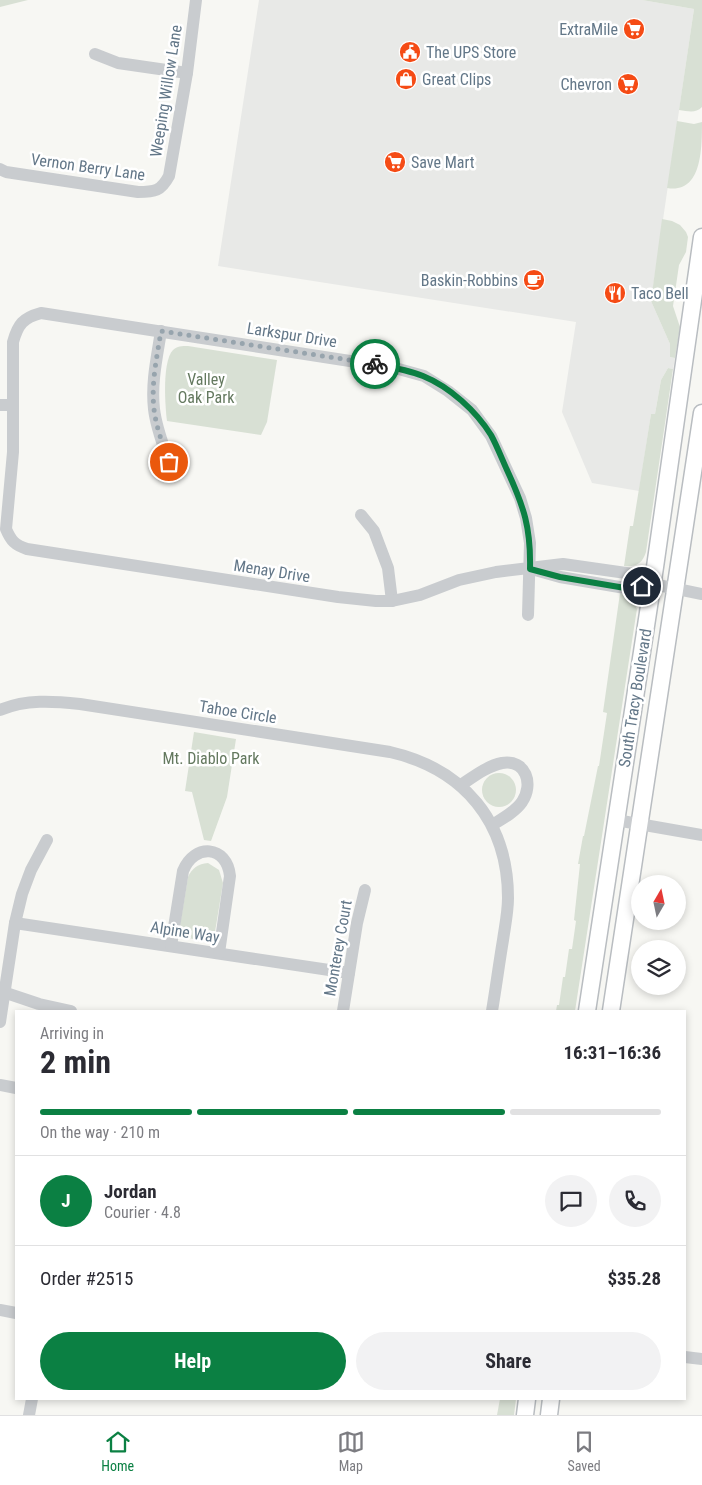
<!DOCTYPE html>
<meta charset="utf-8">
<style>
body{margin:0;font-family:"Roboto Condensed",sans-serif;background:#f2f2f3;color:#2b2b33;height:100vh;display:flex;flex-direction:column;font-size:19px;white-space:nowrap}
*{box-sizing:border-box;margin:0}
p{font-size:16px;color:#7c7c81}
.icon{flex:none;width:28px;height:28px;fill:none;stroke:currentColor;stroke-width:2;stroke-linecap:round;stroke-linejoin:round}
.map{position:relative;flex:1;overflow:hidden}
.side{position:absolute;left:15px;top:1010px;width:671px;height:390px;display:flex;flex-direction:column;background:#fff;border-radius:0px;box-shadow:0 2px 8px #0003}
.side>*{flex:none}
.needle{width:32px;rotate:9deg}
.tools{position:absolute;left:631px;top:875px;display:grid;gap:10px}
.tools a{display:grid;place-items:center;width:55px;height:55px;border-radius:50%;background:#fff;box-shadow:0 2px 8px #0003;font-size:25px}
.pin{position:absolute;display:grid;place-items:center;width:42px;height:42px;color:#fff;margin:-21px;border:2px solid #fff;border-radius:50%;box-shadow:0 1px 5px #0007}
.courier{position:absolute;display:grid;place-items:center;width:50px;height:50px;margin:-25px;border:4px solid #0b8043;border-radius:50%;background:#fff;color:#222;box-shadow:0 1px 6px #0007}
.headline em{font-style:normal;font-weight:700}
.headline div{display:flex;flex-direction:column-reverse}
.headline{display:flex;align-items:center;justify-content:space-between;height:85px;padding:0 25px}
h1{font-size:32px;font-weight:700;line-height:38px}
.bar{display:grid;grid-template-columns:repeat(4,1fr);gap:8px 5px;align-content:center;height:60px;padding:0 25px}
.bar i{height:6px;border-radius:4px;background:#e1e1e2}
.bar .current{background:#0b8043}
.bar p{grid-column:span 4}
.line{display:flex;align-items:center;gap:12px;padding:0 25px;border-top:1px solid #e1e1e2}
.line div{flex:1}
.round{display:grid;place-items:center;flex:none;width:52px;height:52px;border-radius:26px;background:#f2f2f3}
.cta{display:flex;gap:10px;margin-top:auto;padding:10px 25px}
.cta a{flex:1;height:58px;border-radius:30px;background:#0b8043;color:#fff;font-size:20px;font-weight:700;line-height:58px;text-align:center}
.cta a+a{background:#f2f2f3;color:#2b2b33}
.menu{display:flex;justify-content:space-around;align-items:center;height:70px;border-top:1px solid #e1e1e2;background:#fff;font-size:14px;color:#7c7c81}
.menu a{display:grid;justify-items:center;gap:2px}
.menu .current{color:#0b8043}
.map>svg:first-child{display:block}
.built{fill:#e8e9e7}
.green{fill:#d8e0d4}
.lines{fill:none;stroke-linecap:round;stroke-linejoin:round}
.major-casing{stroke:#b9bdc1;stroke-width:19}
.minor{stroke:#c9cccf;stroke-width:12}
.major{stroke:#fff;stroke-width:16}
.done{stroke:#97a4ad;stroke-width:5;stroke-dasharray:0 9}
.route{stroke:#0b8043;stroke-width:6}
.labels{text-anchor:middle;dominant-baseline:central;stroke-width:5;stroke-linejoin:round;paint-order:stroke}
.poi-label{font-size:16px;fill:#637788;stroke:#fff;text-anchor:start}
.street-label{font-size:16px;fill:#637788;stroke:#fff}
.park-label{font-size:16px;fill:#64795f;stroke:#fff}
</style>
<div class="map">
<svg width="702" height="1415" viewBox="0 0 702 1415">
<rect width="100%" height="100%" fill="#f7f7f3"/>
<polygon class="built" points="259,0 642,0 694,9 651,301 670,344 670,357 675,358 673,369 668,368 661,380 655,414 651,414 639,491 592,483 562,412 576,322 218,266"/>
<g class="green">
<polygon points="0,0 28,0 0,7"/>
<path d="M642,0H702V107C695,114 688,111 679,110L694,9Z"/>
<path d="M677,121L694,124L702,122C702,149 702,194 667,188Z"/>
<polygon points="662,219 672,221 680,225 686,232 688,237 686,252 679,265 673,306 680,327 675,358 670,357 670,344 651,301"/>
<path d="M188,346L277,360L267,422L261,435L167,421C165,406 162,361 173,350C177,346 182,346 188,346Z"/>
<path d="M668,368L673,369L646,552C642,564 636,567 624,566L630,526H633L651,414H655L661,380Z"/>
<polygon points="620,593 632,599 637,609 636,615 575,1011 556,1011 557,1005 559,1005 563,977 565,977 569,949 572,949 576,921 574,920 580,864 578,864 583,836 584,836 598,766 599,766 607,713 603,712"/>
<polygon points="194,732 236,739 227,797 211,841 204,840 192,792 185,791"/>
<circle cx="499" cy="790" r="17"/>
<path d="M208,863L219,870L223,883L215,932L211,942L182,937L180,925L188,877C192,868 198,864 208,863Z"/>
<polygon points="500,1399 516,1399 514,1415 497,1415"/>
</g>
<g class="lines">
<g class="major-casing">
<g id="major">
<polyline points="587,1011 655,567 702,237"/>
<polyline points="611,1011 702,413"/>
<polyline points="525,1415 527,1399"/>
<polyline points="549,1415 551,1399"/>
</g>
</g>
<g class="minor">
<polyline points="95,54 118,63 187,73"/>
<path d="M0,169L6,172L138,192C155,192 161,191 169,176L187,73L196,0"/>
<path d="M161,331C157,357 151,383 154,409C156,427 163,445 169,462"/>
<polyline points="0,405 13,405"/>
<polyline points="361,515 374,531 388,568 392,601"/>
<polyline points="535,570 560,577 631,589 653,584"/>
<path d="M528,615L530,543L526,518L520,498L491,436L472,410L448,391L424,376L395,368L41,313C23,318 18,324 13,342V452L6,529C11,541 15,545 27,549L338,597L376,601H392L420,595L459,580L496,572L563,564L633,574L653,584L702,594"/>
<path d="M0,710C26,699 53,701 80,704L390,752C464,769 508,822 508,898C508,912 505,926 503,940C499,964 496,987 492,1011"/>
<path d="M461,785C473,777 487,766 502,763C526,759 534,784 522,802C515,812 502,819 492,825"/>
<polyline points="616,820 702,835"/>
<polyline points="15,923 349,973"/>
<path d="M171,946L183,871C194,843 227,845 230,876L219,953"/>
<polyline points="0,991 39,1004 71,1011"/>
<polyline points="343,1011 357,923 365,890"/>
<polyline points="0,1022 15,923 22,894 31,870 47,840"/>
<polyline points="0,1085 16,1088"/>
<polyline points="0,1310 16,1313"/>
<polyline points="685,1357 702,1359"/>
<polyline points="29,1415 32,1399"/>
</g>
<use href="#major" class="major"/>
</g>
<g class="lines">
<path class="done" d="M169,462C163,445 156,427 154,409C151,383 157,357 161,331L375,364"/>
<path class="route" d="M375,364C391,367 408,370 423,376C450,387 476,411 491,435C497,446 502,459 507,470C524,507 531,528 530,569L560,577L631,589L642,586"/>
</g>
<defs>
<g id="supermarket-disc" transform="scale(1.125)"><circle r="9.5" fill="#f54b15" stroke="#fff"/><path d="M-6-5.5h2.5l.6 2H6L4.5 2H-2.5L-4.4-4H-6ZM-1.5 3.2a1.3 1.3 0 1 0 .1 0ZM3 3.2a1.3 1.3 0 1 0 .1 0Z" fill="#fff"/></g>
<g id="civic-disc" transform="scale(1.125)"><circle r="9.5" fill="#f54b15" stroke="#fff"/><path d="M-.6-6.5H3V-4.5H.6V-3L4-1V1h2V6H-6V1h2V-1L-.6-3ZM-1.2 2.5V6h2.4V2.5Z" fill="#fff"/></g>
<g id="shop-disc" transform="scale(1.125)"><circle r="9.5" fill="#f54b15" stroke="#fff"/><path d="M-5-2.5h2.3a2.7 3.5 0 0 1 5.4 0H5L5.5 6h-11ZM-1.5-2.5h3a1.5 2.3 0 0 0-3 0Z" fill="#fff"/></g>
<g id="cafe-disc" transform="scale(1.125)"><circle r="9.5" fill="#f54b15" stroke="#fff"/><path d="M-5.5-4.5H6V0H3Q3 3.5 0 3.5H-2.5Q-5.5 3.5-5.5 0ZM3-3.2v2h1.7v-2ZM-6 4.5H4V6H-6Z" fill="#fff"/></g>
<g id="restaurant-disc" transform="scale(1.125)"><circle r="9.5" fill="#f54b15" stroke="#fff"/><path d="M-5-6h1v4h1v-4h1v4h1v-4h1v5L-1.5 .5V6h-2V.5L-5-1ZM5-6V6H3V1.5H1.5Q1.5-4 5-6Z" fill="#fff"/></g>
</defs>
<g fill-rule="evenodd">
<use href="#supermarket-disc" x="634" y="29"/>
<use href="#civic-disc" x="410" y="52"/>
<use href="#shop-disc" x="406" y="79"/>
<use href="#supermarket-disc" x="628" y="84"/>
<use href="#supermarket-disc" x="395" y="162"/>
<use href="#cafe-disc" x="534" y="280"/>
<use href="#restaurant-disc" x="615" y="293"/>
</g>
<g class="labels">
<g class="poi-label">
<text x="618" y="29" text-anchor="end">ExtraMile</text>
<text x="426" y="52">The UPS Store</text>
<text x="422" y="79">Great Clips</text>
<text x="612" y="84" text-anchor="end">Chevron</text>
<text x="411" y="162">Save Mart</text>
<text x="518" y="280" text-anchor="end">Baskin-Robbins</text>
<text x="631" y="293">Taco Bell</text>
</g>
<g class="street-label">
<text transform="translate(166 91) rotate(-81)">Weeping Willow Lane</text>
<text transform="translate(88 167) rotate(8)">Vernon Berry Lane</text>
<text transform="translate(292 335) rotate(9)">Larkspur Drive</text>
<text transform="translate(272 571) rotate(9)">Menay Drive</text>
<text transform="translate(635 698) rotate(-81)">South Tracy Boulevard</text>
<text transform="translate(238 712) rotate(9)">Tahoe Circle</text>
<text transform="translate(185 932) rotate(9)">Alpine Way</text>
<text transform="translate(338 948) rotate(-80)">Monterey Court</text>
</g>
<g class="park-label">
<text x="206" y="379">Valley<tspan x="206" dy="18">Oak Park</tspan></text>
<text x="211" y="758">Mt. Diablo Park</text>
</g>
</g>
</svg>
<div class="tools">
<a><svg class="needle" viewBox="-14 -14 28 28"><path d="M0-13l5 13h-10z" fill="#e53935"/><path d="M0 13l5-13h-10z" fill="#7c7c81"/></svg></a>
<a><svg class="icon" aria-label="layers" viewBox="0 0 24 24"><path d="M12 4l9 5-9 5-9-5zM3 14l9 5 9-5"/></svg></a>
</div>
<div class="pin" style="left:169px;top:462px;background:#ea580c"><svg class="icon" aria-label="bag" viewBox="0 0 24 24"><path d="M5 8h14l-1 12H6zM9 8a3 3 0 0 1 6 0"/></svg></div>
<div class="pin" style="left:642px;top:586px;background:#1f2937"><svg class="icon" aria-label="home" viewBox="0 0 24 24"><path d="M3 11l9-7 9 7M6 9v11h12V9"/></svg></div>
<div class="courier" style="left:375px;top:364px"><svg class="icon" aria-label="bike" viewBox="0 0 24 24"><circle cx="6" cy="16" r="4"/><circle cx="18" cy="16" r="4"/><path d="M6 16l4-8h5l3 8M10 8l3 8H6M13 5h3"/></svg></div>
<section class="side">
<div class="headline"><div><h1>2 min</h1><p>Arriving in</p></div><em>16:31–16:36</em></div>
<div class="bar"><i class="current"></i><i class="current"></i><i class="current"></i><i></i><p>On the way · 210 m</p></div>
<div class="line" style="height:90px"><b class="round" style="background:#0b8043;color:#fff">J</b><div><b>Jordan</b><p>Courier · 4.8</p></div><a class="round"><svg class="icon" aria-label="chat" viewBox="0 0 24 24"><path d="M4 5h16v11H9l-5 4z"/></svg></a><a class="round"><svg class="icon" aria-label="phone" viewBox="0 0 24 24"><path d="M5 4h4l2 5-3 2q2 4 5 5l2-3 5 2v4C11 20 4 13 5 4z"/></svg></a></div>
<div class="line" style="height:65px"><div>Order #2515</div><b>$35.28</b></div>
<div class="cta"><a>Help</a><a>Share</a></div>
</section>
</div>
<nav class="menu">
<a class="current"><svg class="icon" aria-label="home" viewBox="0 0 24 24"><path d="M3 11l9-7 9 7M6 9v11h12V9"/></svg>Home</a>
<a><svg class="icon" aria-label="map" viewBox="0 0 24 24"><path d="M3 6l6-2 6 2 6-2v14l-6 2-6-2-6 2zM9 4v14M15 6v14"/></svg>Map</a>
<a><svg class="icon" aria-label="saved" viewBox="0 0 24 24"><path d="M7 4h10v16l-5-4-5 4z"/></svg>Saved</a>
</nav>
